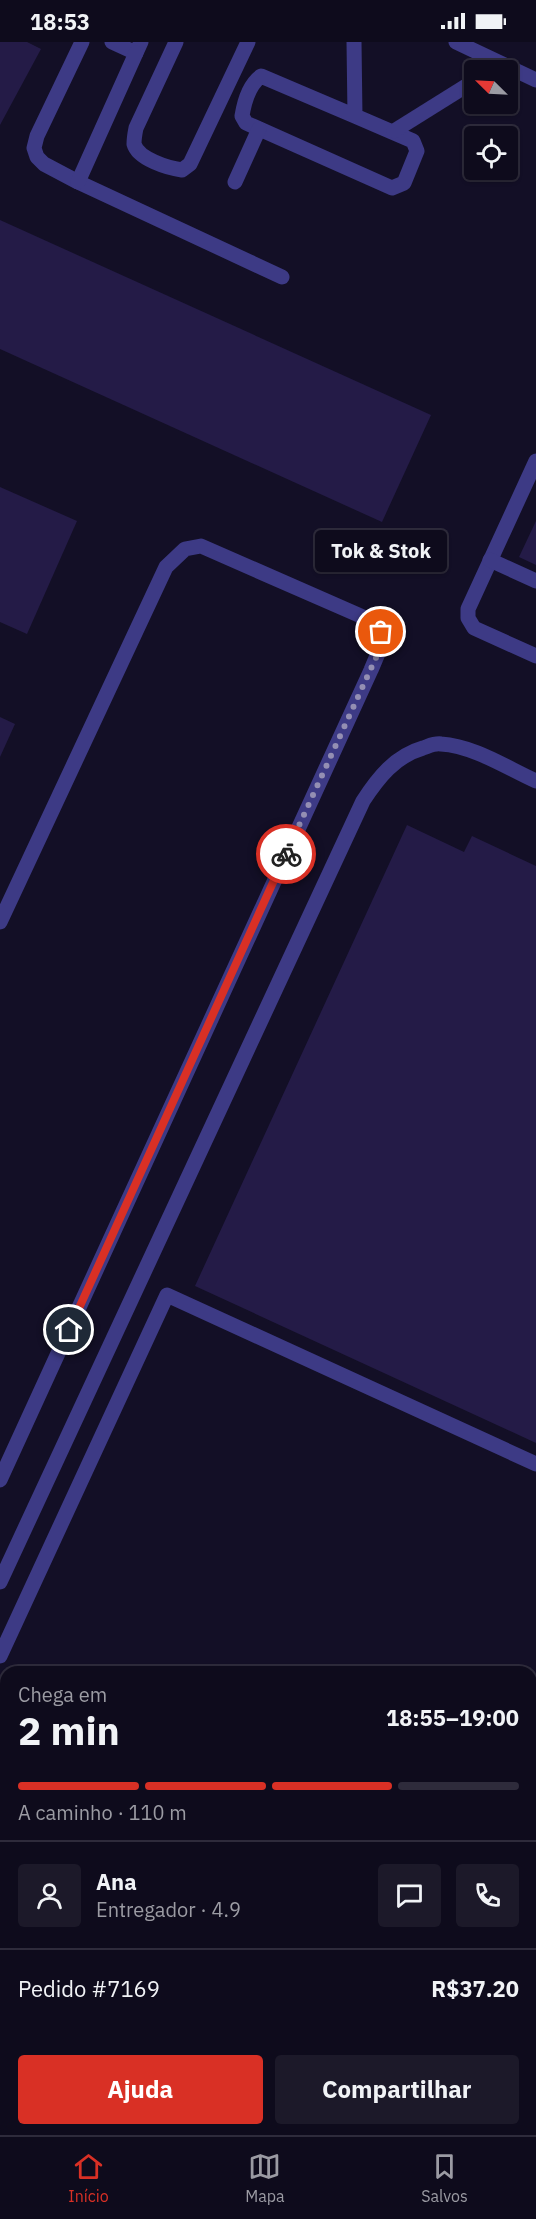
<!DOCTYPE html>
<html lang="pt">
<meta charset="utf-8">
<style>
body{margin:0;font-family:"IBM Plex Sans",sans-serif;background:#1c1929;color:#f1f3f6;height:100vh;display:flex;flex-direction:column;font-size:22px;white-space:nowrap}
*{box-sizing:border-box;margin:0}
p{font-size:20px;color:#9b9ba3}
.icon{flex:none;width:33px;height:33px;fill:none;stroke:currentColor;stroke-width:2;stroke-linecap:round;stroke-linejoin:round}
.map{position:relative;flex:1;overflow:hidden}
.details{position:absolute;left:0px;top:1624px;width:537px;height:470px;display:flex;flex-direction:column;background:#0e0b1c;border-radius:18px 18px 0 0;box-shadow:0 2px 4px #0004,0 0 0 2px #2e2b3b}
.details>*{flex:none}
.needle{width:39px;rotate:294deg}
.buttons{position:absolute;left:464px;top:18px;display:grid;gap:12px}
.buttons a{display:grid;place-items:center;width:54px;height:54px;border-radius:6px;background:#0e0b1c;box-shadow:0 2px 4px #0004,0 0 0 2px #2e2b3b;font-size:30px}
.pin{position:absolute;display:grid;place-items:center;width:51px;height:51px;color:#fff;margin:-26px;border:3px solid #fff;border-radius:50%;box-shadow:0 2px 6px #0007}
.courier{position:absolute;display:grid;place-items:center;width:60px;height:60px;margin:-30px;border:4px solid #d93025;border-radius:50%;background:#fff;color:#222;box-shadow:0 2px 8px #0007}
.bubble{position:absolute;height:42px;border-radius:6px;background:#0e0b1c;box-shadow:0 2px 4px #0004,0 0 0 2px #2e2b3b;font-size:20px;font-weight:700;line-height:42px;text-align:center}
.head em{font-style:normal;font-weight:700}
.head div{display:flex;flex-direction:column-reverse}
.head{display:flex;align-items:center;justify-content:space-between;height:102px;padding:0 18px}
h1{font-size:39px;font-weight:700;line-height:45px}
.bar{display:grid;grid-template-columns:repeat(4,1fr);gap:9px 6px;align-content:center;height:72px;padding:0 18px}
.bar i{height:8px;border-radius:4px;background:#2e2b3b}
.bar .selected{background:#d93025}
.bar p{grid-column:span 4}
.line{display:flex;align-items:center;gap:15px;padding:0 18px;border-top:2px solid #2e2b3b}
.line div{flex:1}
.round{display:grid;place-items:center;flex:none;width:63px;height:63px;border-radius:6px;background:#1c1929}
.button{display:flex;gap:12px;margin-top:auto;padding:12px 18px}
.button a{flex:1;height:69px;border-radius:6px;background:#d93025;color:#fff;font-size:24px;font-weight:700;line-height:69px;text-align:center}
.button a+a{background:#1c1929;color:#f1f3f6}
.status{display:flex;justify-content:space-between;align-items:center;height:42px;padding:0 30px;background:#0e0b1c;direction:ltr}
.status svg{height:16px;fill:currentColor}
.tab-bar{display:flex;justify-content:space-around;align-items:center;height:84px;border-top:2px solid #2e2b3b;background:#0e0b1c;font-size:16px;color:#9b9ba3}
.tab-bar a{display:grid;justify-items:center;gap:3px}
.tab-bar .selected{color:#d93025}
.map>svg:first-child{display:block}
.building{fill:#241b47}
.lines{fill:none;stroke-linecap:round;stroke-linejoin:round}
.path{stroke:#2fb8b0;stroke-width:4;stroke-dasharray:3 4.5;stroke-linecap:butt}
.minor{stroke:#3d3a85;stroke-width:15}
.highway{stroke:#ff4fa3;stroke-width:18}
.done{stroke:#948fb3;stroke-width:6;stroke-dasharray:0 10.8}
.route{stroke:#d93025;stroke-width:8}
</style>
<div class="status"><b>18:53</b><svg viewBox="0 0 49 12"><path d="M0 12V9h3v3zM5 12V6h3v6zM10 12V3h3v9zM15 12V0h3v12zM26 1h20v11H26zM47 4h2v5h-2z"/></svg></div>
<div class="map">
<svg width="536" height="2093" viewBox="0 0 536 2093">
<rect width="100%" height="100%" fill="#130f26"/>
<g class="building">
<polygon points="0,0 27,0 41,7 0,83"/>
<polygon points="0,178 431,373 382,480 0,307"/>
<polygon points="0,445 77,479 27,592 0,580"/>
<polygon points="536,479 536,523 519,515"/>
<polygon points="0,675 15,682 0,715"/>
<polygon points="407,783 464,810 472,794 536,824 536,1401 195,1244"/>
</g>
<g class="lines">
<polyline class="path" points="255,2088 260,2093"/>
<g class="minor">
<polyline points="82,0 37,94 34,106 37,115 44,122 78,140 282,235"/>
<polyline points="112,0 136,11 141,0"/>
<path d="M176,0L136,86C135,91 134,98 134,102C138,117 168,126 182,128L190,122L248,0"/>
<path d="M354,0L355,74L413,99L417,109L404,141L392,146L246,81L242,74C244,61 249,43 261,34L355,74"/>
<polyline points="456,0 536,38"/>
<polyline points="394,89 474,39"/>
<polyline points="78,140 136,11"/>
<polyline points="235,140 259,87"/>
<polyline points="536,419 468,567 468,576 474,586 536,614"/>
<polyline points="490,518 536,539"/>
<polyline points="0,880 166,525 185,507 201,504 370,578 381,590 379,609 371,628 0,1438"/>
<path d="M0,1540L363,759C378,736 395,714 423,706C429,704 435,701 441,702C474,704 507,726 536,739"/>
<polyline points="0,1614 167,1253 536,1422"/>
<polyline points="531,1691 536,1680"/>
<polyline points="0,1794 6,1797"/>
<polyline points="531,1986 536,1975"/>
<polyline points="531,2077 536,2067"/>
<polyline points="31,2093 39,2088"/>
<polyline points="162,2093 163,2088"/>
<polyline points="481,2093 483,2088"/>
<polyline points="524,2093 526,2088"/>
</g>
<polyline class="highway" points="0,2085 16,2093"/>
</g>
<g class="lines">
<polyline class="done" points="286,812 379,609 381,590"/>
<polyline class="route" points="69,1288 286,812"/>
</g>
</svg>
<div class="buttons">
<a><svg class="needle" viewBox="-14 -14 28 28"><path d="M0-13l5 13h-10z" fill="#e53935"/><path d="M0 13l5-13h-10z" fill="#9b9ba3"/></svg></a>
<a><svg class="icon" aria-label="locate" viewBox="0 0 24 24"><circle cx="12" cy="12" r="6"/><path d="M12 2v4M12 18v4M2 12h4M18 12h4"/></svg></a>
</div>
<div class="pin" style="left:381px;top:590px;background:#ea580c"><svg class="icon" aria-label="bag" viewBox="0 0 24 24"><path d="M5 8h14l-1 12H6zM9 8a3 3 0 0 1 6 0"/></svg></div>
<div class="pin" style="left:69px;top:1288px;background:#1f2937"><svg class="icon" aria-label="home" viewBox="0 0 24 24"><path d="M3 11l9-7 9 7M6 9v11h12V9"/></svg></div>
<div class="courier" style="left:286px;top:812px"><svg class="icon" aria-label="bike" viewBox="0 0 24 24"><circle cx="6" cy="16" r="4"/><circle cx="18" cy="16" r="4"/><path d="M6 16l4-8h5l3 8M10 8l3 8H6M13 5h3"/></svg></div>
<div class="bubble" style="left:315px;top:488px;width:132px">Tok &amp; Stok</div>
<section class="details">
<div class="head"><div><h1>2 min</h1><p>Chega em</p></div><em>18:55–19:00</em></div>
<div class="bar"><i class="selected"></i><i class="selected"></i><i class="selected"></i><i></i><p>A caminho · 110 m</p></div>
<div class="line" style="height:108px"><a class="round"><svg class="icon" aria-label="person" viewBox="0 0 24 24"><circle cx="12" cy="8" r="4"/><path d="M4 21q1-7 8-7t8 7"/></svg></a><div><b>Ana</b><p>Entregador · 4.9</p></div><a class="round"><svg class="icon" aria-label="chat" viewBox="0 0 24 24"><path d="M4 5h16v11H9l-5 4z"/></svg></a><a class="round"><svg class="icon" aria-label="phone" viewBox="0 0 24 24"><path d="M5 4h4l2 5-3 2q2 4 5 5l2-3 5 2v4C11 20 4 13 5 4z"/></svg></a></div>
<div class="line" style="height:78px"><div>Pedido #7169</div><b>R$37.20</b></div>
<div class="button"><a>Ajuda</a><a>Compartilhar</a></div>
</section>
</div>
<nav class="tab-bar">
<a class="selected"><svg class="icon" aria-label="home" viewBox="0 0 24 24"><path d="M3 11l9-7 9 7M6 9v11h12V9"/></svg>Início</a>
<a><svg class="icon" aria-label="map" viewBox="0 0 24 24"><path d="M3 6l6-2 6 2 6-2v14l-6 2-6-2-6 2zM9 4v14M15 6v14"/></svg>Mapa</a>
<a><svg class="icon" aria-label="saved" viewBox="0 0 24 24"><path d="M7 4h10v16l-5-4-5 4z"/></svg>Salvos</a>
</nav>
